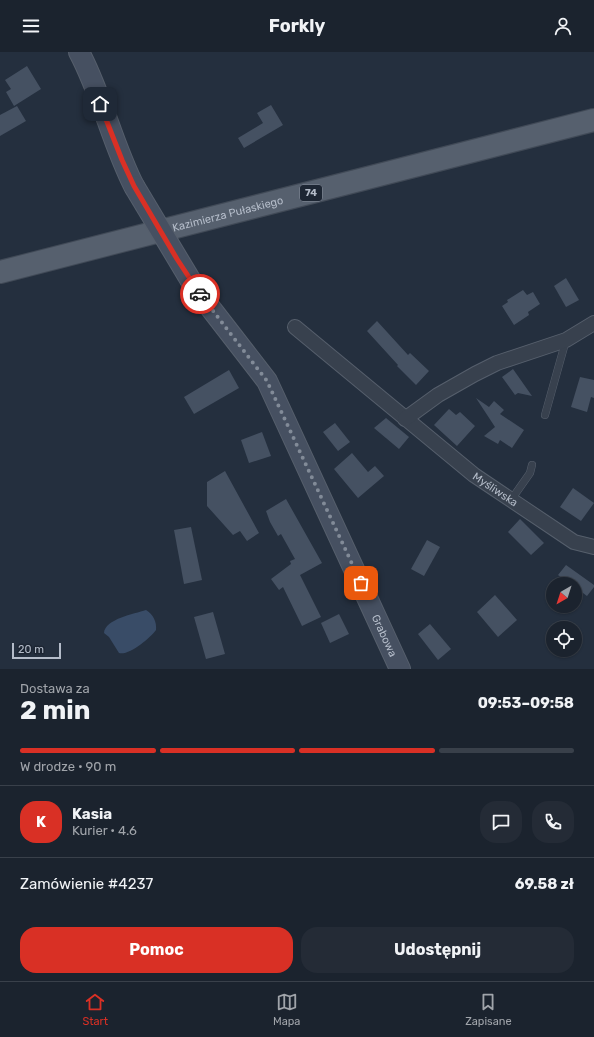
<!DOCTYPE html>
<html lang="pl">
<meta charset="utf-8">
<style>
body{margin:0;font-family:Rubik,sans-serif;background:#242b36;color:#f1f3f6;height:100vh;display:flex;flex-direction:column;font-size:15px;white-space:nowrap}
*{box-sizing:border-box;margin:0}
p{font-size:13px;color:#a0a4aa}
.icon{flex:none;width:22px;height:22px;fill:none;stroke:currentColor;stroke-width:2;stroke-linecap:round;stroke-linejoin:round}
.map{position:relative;height:617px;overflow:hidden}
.panel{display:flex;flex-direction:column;background:#1b232e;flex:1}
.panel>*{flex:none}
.needle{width:26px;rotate:219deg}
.tools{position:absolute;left:546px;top:525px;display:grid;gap:8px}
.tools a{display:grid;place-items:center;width:36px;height:36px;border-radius:50%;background:#1b232e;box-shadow:0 1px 3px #0004,0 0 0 1px #39404a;font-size:20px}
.scale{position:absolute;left:12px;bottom:10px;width:49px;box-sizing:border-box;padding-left:4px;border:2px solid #b4bcc9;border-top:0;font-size:11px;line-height:14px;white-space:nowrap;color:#b4bcc9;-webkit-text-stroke:3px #1d2633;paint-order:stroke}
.pin{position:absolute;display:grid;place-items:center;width:34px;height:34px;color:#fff;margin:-17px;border-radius:8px;box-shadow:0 2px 6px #0006}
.courier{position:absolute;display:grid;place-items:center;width:40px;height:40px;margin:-20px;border:3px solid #d93025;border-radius:50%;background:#fff;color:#222;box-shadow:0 1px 5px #0007}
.overview em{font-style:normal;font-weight:700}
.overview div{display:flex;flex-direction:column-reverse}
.overview{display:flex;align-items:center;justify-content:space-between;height:68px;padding:0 20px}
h1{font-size:26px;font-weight:700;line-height:30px}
.bar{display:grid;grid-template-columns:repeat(4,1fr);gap:6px 4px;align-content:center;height:48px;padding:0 20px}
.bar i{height:5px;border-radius:3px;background:#39404a}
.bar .selected{background:#d93025}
.bar p{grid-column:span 4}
.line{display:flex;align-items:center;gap:10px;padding:0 20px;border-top:1px solid #39404a}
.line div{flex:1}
.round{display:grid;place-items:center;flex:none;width:42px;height:42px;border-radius:16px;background:#242b36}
.action{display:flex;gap:8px;margin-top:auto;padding:8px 20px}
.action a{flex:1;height:46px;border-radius:16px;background:#d93025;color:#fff;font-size:16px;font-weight:700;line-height:46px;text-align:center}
.action a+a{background:#242b36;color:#f1f3f6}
header{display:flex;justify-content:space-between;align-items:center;height:52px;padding:0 20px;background:#1b232e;font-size:18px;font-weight:700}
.dock{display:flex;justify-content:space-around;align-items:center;height:56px;border-top:1px solid #39404a;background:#1b232e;font-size:11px;color:#a0a4aa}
.dock a{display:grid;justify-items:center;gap:2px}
.dock .selected{color:#d93025}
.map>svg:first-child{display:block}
.water{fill:#394c67}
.building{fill:#455162}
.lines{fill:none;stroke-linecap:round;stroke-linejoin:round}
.lane-casing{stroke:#565f6c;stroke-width:8}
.street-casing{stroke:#565f6c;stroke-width:16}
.secondary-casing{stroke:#565f6c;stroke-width:22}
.primary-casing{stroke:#414a57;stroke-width:24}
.lane{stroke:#38414e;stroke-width:7}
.street{stroke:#38414e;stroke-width:14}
.secondary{stroke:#465061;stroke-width:20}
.primary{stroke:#56606e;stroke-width:22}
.secondary-bridge-casing{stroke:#565f6c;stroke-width:22;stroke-linecap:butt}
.secondary-bridge{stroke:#465061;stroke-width:20}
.done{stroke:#828b98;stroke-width:4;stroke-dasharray:0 7.2}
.route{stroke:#d93025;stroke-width:5}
.labels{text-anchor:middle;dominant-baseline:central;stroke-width:4;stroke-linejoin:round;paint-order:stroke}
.shield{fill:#1d2633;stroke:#878f9c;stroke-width:1}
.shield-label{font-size:10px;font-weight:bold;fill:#b4bcc9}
.street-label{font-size:11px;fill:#b4bcc9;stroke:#1d2633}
</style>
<header><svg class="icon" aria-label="menu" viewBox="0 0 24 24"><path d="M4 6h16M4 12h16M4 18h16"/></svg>Forkly<svg class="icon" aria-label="person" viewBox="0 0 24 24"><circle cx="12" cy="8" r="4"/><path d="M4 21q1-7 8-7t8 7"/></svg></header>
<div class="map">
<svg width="594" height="617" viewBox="0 0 594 617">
<rect width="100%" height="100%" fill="#242f3e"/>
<path class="water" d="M146,558C153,562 157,570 156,578C150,586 129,604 119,601L109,585L104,581C105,567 134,562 146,558Z"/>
<g class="building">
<polygon points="27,14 41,37 14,54 6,40 11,37 5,28"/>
<polygon points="271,53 283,73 244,96 238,86 263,71 257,61"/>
<polygon points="17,54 26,69 0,84 0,63"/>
<polygon points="566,226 579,248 566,255 554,234"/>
<polygon points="523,238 527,243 533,240 540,252 528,260 529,263 514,273 502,254 508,250 507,248"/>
<polygon points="377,269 408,303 410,301 429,319 416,333 397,314 398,313 367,279"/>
<polygon points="513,317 532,344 518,341 515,343 502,325"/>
<polygon points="229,318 239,336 194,362 184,345"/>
<polygon points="580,325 594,328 594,346 591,345 587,360 571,355"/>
<polygon points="476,346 489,355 494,349 504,358 500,362 524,378 512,396 500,388 498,392 484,384 495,375"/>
<polygon points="449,357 456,363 460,360 475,374 457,394 434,373"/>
<polygon points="386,366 409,385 399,397 374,376"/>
<polygon points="335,371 350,390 338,399 323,380"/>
<polygon points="262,380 271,404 249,411 241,388"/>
<polygon points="352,401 368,420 375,414 384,424 358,446 334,417"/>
<polygon points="225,419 259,481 247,489 240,479 233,483 207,454 207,430"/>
<polygon points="573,436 594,451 581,469 560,455"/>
<polygon points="286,447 322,511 300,523 321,565 302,574 283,535 279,538 271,527 291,512 290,509 295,507 281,482 278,484 270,470 266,459"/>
<polygon points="520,467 544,491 531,503 508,480"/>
<polygon points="191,475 202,528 184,532 174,478"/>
<polygon points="427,488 440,495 424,524 411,517"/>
<polygon points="566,513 594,533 594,535 587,544 575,535 575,532 570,532 558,523"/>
<polygon points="495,543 517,568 498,585 477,560"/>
<polygon points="213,560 225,602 206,607 194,565"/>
<polygon points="339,562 349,582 330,591 321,571"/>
<polygon points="430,572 451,597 438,608 418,582"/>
</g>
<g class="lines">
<g class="lane-casing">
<g id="lane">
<polyline points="545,363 566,288"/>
<polyline points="511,448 530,421 532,413"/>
</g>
</g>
<g class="street-casing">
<g id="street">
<path id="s1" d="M295,275L474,423L574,490L594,495"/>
<polyline points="405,367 438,343 475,322 497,311 566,288 594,271"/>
</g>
</g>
<g class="secondary-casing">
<g id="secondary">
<path d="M79,0C102,43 112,91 134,134"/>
<path id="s2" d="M191,229L202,245L267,329L400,617"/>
</g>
</g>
<g class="primary-casing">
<g id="primary">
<path id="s3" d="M0,220L594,68"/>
</g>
</g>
<use href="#lane" class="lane"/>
<use href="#street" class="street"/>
<use href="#secondary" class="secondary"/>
<use href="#primary" class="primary"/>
<g class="secondary-bridge-casing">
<polyline id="secondary-bridge" points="134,134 191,229"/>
</g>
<use href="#secondary-bridge" class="secondary-bridge"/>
</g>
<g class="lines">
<polyline class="done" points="200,242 267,329 361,531"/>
<polyline class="route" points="100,52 122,108 134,134 177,207 200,242"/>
</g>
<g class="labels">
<rect class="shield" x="300" y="133" width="22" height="16" rx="3"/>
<g class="shield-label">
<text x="311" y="141">74</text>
</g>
<g class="street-label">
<text stroke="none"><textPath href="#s3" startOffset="235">Kazimierza Pułaskiego</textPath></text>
<text stroke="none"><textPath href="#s1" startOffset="258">Myśliwska</textPath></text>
<text stroke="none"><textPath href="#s2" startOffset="406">Grabowa</textPath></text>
</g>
</g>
</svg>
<div class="tools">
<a><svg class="needle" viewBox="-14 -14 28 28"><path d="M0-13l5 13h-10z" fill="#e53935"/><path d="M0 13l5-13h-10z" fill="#a0a4aa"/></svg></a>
<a><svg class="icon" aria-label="locate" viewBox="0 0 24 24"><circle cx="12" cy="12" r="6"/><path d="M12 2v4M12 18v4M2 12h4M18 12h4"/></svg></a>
</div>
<div class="scale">20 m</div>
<div class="pin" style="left:361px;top:531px;background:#ea580c"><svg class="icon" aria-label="bag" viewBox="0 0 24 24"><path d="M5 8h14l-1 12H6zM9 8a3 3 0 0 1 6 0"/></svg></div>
<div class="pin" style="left:100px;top:52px;background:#1f2937"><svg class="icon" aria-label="home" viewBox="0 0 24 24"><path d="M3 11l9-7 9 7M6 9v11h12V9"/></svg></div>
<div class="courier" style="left:200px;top:242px"><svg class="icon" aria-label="car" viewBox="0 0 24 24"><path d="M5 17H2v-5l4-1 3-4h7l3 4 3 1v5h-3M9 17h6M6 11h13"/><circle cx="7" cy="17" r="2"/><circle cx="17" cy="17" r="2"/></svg></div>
</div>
<section class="panel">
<div class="overview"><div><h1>2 min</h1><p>Dostawa za</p></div><em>09:53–09:58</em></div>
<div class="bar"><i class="selected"></i><i class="selected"></i><i class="selected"></i><i></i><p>W drodze · 90 m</p></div>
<div class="line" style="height:72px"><b class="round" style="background:#d93025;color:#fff">K</b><div><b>Kasia</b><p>Kurier · 4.6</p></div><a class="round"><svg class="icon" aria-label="chat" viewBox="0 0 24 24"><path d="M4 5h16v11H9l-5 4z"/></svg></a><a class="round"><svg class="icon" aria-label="phone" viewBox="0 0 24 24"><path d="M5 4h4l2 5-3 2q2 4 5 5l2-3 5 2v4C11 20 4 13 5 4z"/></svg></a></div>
<div class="line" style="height:52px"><div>Zamówienie #4237</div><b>69.58 zł</b></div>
<div class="action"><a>Pomoc</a><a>Udostępnij</a></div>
</section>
<nav class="dock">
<a class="selected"><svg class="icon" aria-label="home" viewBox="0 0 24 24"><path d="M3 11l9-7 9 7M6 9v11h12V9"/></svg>Start</a>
<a><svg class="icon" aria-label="map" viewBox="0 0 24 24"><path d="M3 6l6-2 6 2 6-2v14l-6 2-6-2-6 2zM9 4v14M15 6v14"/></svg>Mapa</a>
<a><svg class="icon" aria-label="saved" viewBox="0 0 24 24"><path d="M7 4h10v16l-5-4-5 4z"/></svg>Zapisane</a>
</nav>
